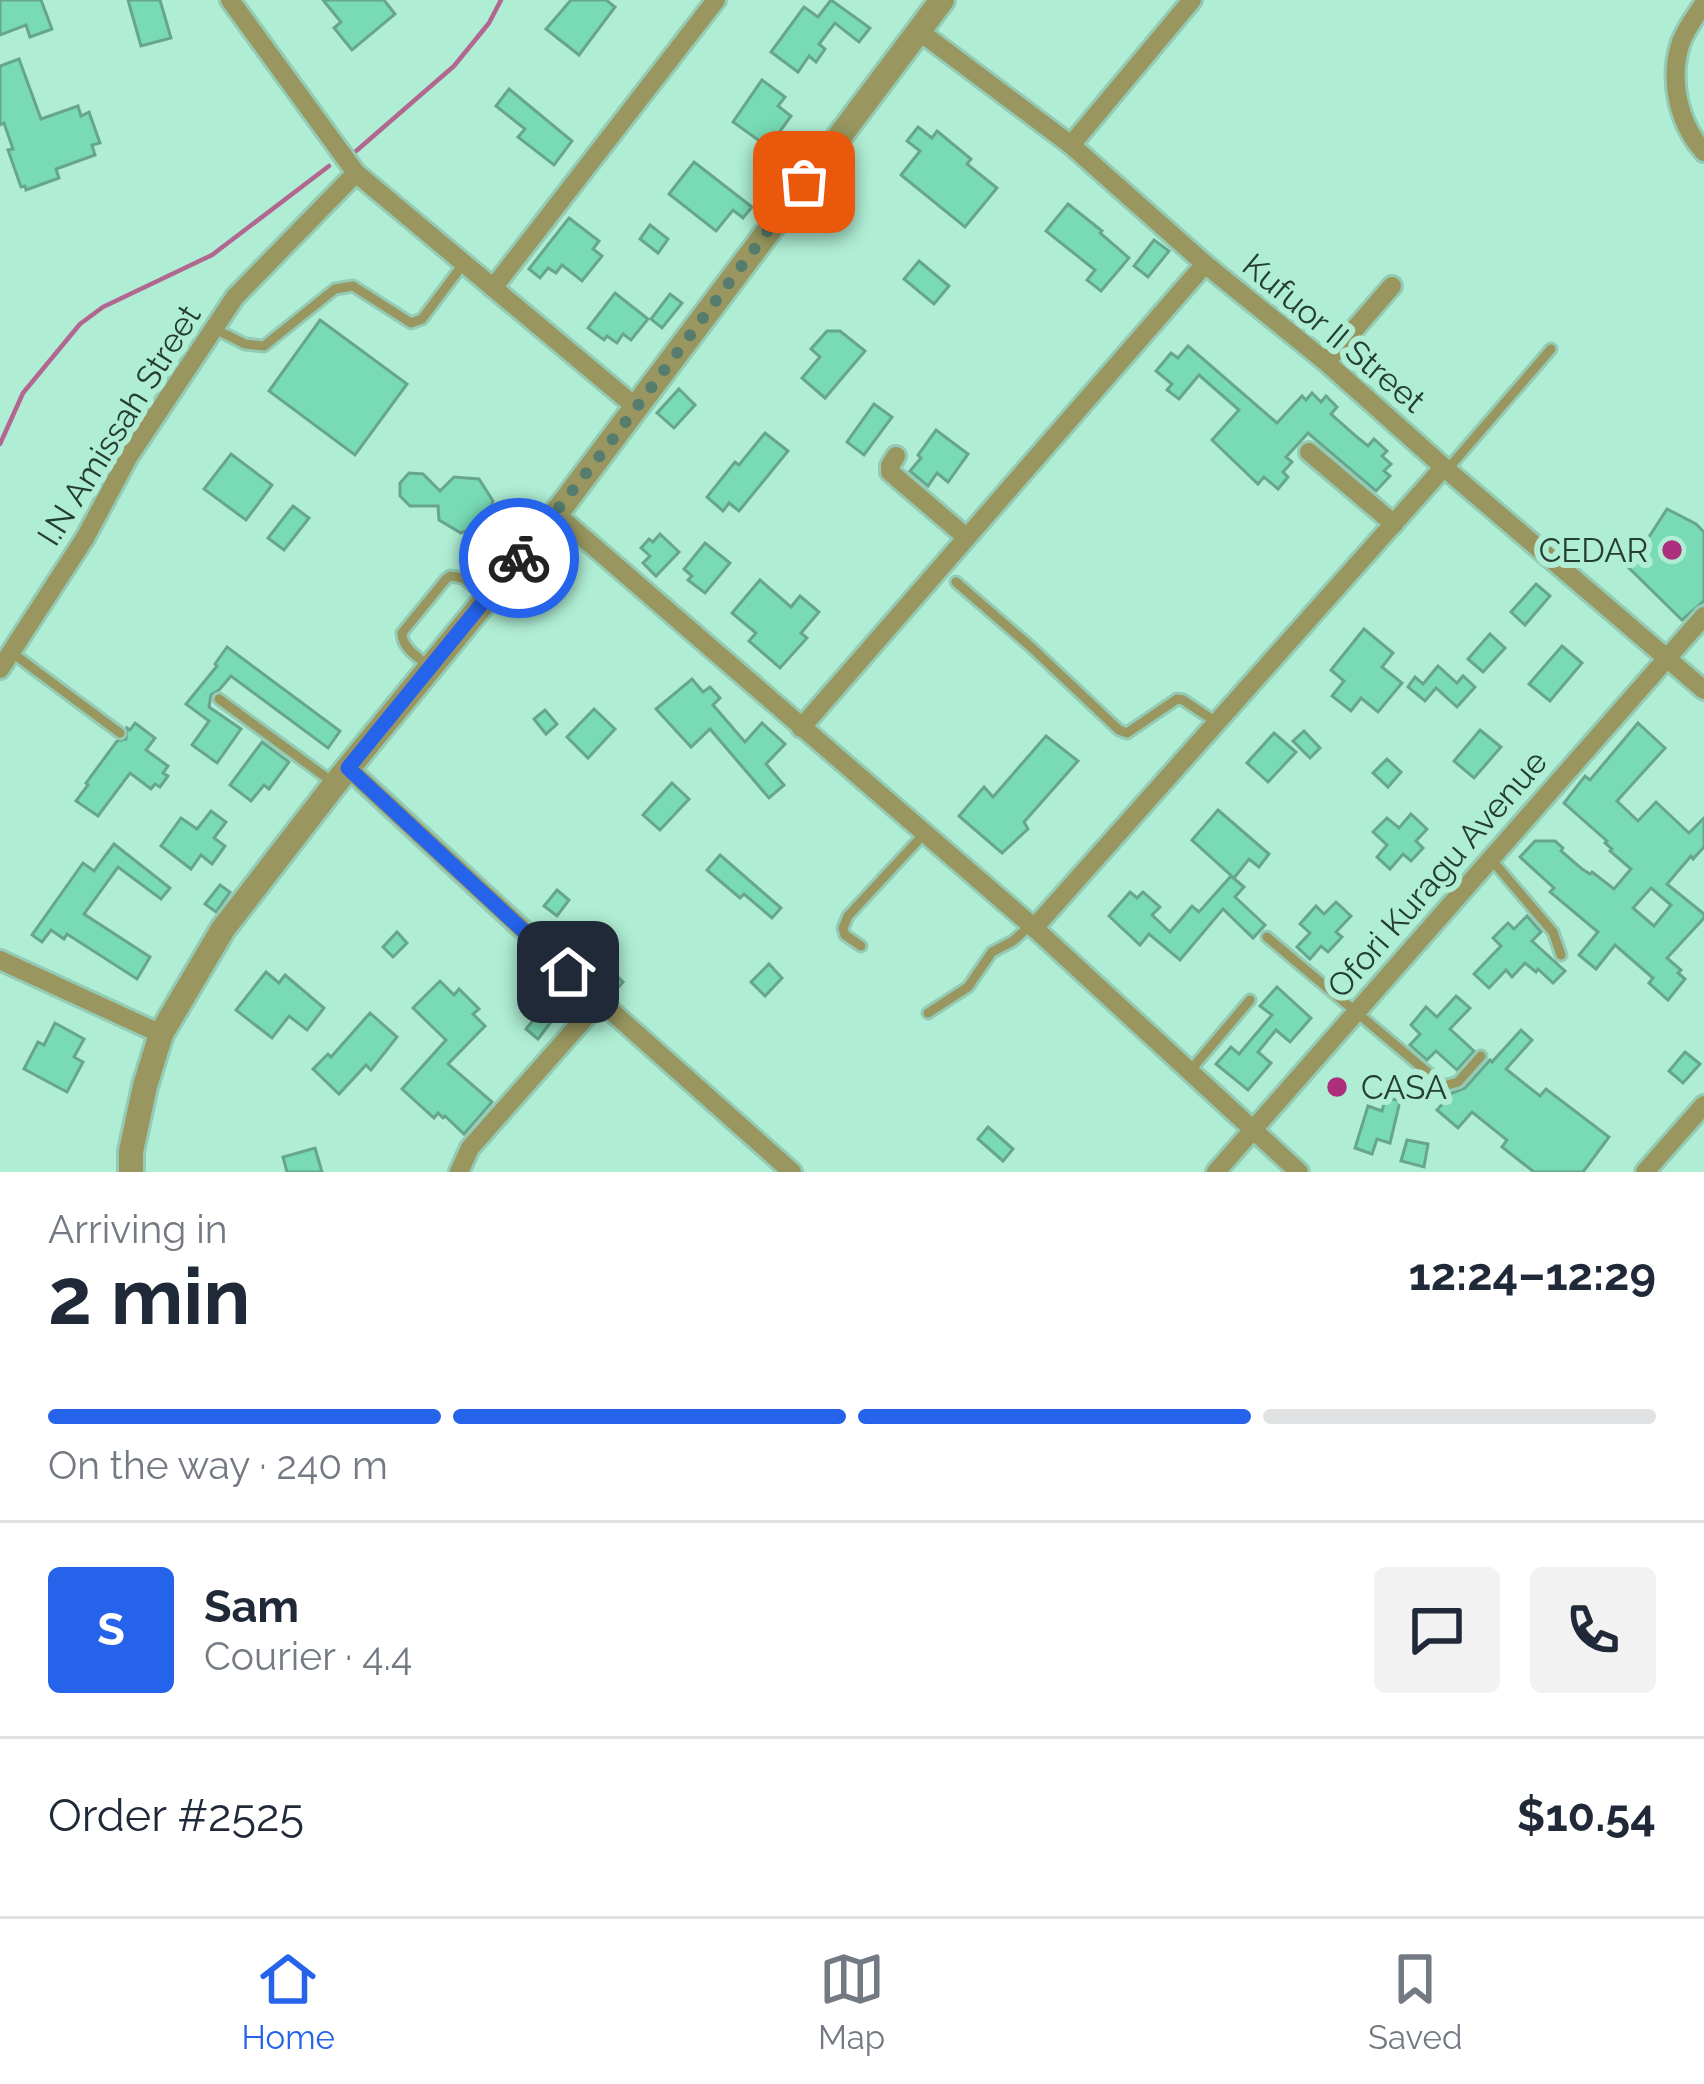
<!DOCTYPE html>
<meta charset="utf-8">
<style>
body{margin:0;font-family:Raleway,sans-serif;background:#f2f2f3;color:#1f2937;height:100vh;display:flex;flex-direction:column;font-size:45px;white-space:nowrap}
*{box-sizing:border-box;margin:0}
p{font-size:39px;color:#747a83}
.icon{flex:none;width:66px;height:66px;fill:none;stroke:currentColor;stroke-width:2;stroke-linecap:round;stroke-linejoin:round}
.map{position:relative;height:1172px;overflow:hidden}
.sheet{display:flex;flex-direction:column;background:#fff;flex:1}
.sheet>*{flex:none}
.pin{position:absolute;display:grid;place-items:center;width:102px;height:102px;color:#fff;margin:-51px;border-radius:24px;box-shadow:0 6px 18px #0006}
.courier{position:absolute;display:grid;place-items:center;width:120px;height:120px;margin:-60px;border:9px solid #2563eb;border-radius:50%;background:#fff;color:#222;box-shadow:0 3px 15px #0007}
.overview em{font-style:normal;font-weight:700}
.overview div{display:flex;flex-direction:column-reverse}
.overview{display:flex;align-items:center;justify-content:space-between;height:204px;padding:0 48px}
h1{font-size:78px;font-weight:700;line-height:90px}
.bar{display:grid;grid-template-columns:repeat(4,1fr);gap:18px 12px;align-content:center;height:144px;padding:0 48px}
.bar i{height:15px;border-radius:9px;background:#e0e1e3}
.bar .active{background:#2563eb}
.bar p{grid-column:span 4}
.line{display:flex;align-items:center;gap:30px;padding:0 48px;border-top:3px solid #e0e1e3}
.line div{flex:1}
.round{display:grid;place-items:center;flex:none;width:126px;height:126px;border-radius:12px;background:#f2f2f3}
.tabs{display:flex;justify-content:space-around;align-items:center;height:168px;border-top:3px solid #e0e1e3;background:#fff;font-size:33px;color:#747a83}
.tabs a{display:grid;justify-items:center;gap:6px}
.tabs .active{color:#2563eb}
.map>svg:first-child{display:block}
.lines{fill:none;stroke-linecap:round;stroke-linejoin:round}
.stream{stroke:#b26790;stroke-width:4.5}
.building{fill:#78dbb6;stroke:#68a58d;stroke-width:3;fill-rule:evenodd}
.service-casing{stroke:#93cbb4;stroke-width:15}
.minor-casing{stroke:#93cbb4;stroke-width:24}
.tertiary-casing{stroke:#93cbb4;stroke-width:30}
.service{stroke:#99975f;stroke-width:9}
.minor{stroke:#99975f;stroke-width:18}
.tertiary{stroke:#99975f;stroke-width:24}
.done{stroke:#557c6c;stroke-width:12;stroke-dasharray:0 21.6}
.route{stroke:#2563eb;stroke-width:15}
.poi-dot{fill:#ad2e7d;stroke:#afeed4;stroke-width:4.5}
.labels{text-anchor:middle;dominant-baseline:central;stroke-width:12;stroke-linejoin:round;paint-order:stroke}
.street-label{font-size:33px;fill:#243e34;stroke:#afeed4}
.poi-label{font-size:33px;fill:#243e34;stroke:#afeed4;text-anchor:end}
</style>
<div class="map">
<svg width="1704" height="1172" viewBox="0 0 1704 1172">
<rect width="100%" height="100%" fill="#afeed4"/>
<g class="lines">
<g class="stream">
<polyline points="355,152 454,66 489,23 501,0"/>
<polyline points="0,444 23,393 80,324 103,307 212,255 329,166"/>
</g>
</g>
<g class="building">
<polygon points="0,0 41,0 52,29 30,37 26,25 0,35"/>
<polygon points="128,0 160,0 171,38 141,46"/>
<polygon points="323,0 384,0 395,14 352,50 334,28 341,22"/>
<polygon points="571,0 606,0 615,7 579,55 546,29"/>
<polygon points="831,0 870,28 859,42 835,23 819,44 825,49 816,62 809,56 798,72 771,52 804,7 818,17"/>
<polygon points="19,59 41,119 78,106 81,116 89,112 100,143 92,145 95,155 56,169 59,178 26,190 25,186 21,187 8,150 13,149 4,123 0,125 0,66"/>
<polygon points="762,80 785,97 778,106 791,116 773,141 766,136 761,142 733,122"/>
<polygon points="509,89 572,141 554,165 518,137 525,129 496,106"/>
<polygon points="918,127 932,138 937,131 971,159 967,164 997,188 965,227 901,175 920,151 907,141"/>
<polygon points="694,162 752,207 743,218 733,210 716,231 669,194"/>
<polygon points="1068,204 1102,231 1100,233 1129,258 1101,291 1087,280 1095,270 1046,231"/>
<polygon points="569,218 599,241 593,249 602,256 582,281 562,265 556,273 548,268 540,278 529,269"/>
<polygon points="650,225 668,239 658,253 640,239"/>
<polygon points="1154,240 1169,251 1148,277 1134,266"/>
<polygon points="919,261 949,286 934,304 904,279"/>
<polygon points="615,293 648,319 631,340 623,334 617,343 607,336 604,340 588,328"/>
<polygon points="670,294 682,303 662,328 651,319"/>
<polygon points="320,320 407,384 355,455 269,391"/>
<polygon points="827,331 840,331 865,351 825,398 802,378 820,357 811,349"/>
<polygon points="1188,346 1277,423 1302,396 1306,400 1312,393 1321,402 1326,396 1337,407 1331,414 1357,437 1368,446 1374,439 1387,451 1382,456 1391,464 1384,471 1390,476 1376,491 1308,433 1286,457 1292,462 1283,472 1288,477 1278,489 1264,477 1258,484 1212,440 1239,410 1199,375 1179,399 1167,390 1172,384 1156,371 1171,353 1178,358"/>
<polygon points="679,389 695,405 674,428 657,413"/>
<polygon points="874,404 892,417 864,455 847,442"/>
<polygon points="936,430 968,454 948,482 937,473 928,486 910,471 921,458 918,455"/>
<polygon points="765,433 788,451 739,511 729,503 723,511 707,497 735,462 739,465"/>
<polygon points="231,454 272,485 246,520 204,489"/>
<polygon points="409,473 423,474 440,491 454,477 479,479 493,501 484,524 461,533 439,520 438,506 410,506 400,496 400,483"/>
<polygon points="293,506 309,518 284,550 268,538"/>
<polygon points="1667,509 1696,524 1704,532 1704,601 1682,620 1629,568"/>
<polygon points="660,534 679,552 656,576 643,563 650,556 641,548 649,539 653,542"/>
<polygon points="705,543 730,563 705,593 688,580 692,576 684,569"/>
<polygon points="760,580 791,607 800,596 819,612 801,633 807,638 780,668 749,641 756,633 732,613"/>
<polygon points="1536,584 1550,596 1525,625 1511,612"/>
<polygon points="1364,629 1393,653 1382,667 1402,683 1378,712 1361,698 1351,711 1332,696 1344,681 1331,670"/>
<polygon points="1490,634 1505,648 1483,672 1468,659"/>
<polygon points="1562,646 1582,663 1550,701 1529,684"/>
<polygon points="227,647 340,731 328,748 231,676 219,690 211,695 209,707 241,729 217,763 192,745 209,721 186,704 217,666 215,664"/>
<polygon points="1438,666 1457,683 1463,676 1475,687 1457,707 1436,688 1425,701 1408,687 1415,677 1423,684"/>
<polygon points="692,679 703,692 710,687 720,698 713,705 745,742 762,723 785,744 766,764 784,785 769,798 710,729 691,747 656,709"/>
<polygon points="594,709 615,729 588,758 567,737"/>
<polygon points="545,710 557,724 546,734 534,719"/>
<polygon points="135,723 155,738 146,750 168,766 163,773 168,776 160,787 155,784 151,789 130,773 98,816 76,801 88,785 86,783 117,741 126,739 127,728 130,730"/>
<path d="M1638,723L1665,748L1617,801L1638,821L1656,802L1689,833L1704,818V847L1693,859L1691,856L1667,884L1704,914V918L1667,958L1681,970L1678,973L1685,979L1668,1000L1649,983L1653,978L1615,945L1596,969L1579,955L1598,932L1550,892L1554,888L1520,857L1535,841H1555L1563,848L1561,851L1582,869L1590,874L1592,872L1614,889L1631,869L1610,851L1612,849L1605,843L1607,841L1564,803L1585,776L1590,780ZM1651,888L1671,905L1654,926L1633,908Z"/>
<polygon points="1480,730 1501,747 1474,778 1454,761"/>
<polygon points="1304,731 1320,748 1310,758 1293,741"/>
<polygon points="1274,733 1296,752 1268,782 1247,763"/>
<polygon points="1046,736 1078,761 1024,822 1028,829 1002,853 959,816 984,787 993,797"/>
<polygon points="262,742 289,762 269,789 264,785 251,801 230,785"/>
<polygon points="1387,759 1401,772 1388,787 1373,773"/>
<polygon points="672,783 689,799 660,830 643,815"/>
<polygon points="1218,810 1269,854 1259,867 1249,859 1234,878 1192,840"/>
<polygon points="211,811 226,822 214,838 225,846 212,864 201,855 191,869 161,846 181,818 197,829"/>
<polygon points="1411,814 1427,829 1416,841 1423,848 1411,861 1403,854 1390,869 1377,857 1387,845 1373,832 1387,818 1399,828"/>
<polygon points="114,844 170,888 161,899 118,867 84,914 150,957 137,979 67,934 64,939 51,930 42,942 32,935 83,863 94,871"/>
<polygon points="720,855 781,908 772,918 744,894 740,898 707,870"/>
<polygon points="1231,876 1244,887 1235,897 1265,925 1253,938 1223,909 1180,960 1149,934 1140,945 1109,916 1130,892 1137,898 1143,892 1160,907 1152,915 1170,932 1192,906 1199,912"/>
<polygon points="220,885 230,892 216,912 205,904"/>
<polygon points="557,890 569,900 557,916 544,906"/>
<polygon points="1336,902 1351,916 1336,932 1342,937 1328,952 1321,946 1310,959 1297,947 1310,933 1300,924 1316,906 1324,914"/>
<polygon points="1527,916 1541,932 1532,941 1565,971 1553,983 1538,969 1536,972 1525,963 1512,977 1506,970 1489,988 1474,974 1501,946 1493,938 1508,923 1514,929"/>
<polygon points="397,932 407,943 393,957 383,947"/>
<polygon points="601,961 623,982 612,994 590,973"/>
<polygon points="769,964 782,978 765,996 751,982"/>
<polygon points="266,972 279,983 285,975 324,1008 307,1030 289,1016 272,1038 236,1010"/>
<polygon points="440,981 454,995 459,989 479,1009 473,1014 485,1026 448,1064 492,1102 464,1134 445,1116 443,1118 438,1113 434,1118 402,1089 446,1040 413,1008"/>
<polygon points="1277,987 1311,1018 1290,1042 1276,1030 1258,1052 1271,1063 1248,1090 1216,1064 1231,1047 1239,1054 1272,1015 1260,1006"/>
<polygon points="1456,996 1470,1008 1450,1029 1474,1051 1457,1070 1436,1051 1427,1060 1410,1045 1420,1034 1411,1025 1426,1007 1437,1017"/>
<polygon points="540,1012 551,1022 538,1039 526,1029"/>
<polygon points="370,1013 397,1037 371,1070 366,1065 339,1094 313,1069 328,1054 331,1057"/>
<polygon points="55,1023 84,1039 74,1057 83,1062 67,1092 24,1069 38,1042 44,1045"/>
<polygon points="1521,1030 1532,1040 1506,1069 1540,1096 1546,1089 1609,1137 1583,1172 1534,1172 1502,1147 1507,1140 1472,1112 1458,1128 1437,1110 1452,1093 1465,1088 1490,1060 1492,1062"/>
<polygon points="1685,1052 1700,1064 1683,1083 1669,1071"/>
<polygon points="1386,1097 1400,1101 1390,1143 1377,1139 1372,1154 1355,1148 1368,1106 1382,1111"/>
<polygon points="988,1127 1013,1149 1003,1161 978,1139"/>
<polygon points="1407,1140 1428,1144 1424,1167 1401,1161"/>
<polygon points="315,1148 322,1172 287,1172 283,1157"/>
</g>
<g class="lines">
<g class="service-casing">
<g id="service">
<polyline points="213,328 245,344 264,346 335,289 353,286 411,323 422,319 464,263"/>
<polyline points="1447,470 1551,349"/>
<polyline points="956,582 1031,647 1119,730 1127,733 1177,699 1183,700 1216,722"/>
<polyline points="11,652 120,733"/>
<path d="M429,666C418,657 402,648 402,633L446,579L450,576L463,578L486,597"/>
<polyline points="219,699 331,781"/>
<polyline points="1490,858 1553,932 1561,955"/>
<polyline points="1267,937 1444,1086 1458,1082 1481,1056"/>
<polyline points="861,946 845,935 843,928 848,916 924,834"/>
<polyline points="928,1013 968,987 992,952 1013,941 1031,925"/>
<polyline points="1189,1072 1250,1000"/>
</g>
</g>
<g class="minor-casing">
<g id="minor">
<path d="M1704,3C1696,16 1684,31 1680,45C1669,82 1679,124 1704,152"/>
<polyline points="919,31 1071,145 1205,264 1326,362 1447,470 1704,690"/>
<polyline points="1071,145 1192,0"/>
<polyline points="356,173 637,408"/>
<polyline points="493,288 716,0"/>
<polyline points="1326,362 1392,286"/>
<polyline points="1309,452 1394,524"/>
<polyline points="896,456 890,466 890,472 966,537"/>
<polyline points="556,514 1031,925 1299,1172"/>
<polyline points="0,669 85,538 129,456 235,297 356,173 230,0"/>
<polyline points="801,728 1205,264"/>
<polyline points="348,768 600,1001 792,1172"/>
<polyline points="1034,928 1444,467"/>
<polyline points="0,960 161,1034"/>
<polyline points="459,1172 470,1148 600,1001"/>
<polyline points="1216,1172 1704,616"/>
<polyline points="1645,1172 1704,1105"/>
</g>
</g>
<g class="tertiary-casing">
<polyline id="tertiary" points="131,1172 131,1151 145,1086 161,1034 223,929 335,784 556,514 942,0"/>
</g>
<use href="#service" class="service"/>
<use href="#minor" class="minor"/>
<use href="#tertiary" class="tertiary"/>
</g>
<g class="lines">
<polyline class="done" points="519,558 610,443 804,182"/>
<polyline class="route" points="519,558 348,768 568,972"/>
</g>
<g class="poi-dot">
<circle cx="1672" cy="550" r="12"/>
<circle cx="1337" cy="1087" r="12"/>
</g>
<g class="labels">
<g class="street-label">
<text transform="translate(1334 333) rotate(40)">Kufuor II Street</text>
<text transform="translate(119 425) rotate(-58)">I.N Amissah Street</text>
<text transform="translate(1437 874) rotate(-49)">Ofori Kuragu Avenue</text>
</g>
<g class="poi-label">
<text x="1648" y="550">CEDAR</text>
<text x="1361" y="1087" text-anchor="start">CASA</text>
</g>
</g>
</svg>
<div class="pin" style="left:804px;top:182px;background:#ea580c"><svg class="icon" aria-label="bag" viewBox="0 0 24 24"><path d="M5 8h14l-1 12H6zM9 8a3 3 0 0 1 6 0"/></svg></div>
<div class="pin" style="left:568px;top:972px;background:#1f2937"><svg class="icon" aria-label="home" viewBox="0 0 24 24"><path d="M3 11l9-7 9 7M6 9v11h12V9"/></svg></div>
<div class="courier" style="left:519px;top:558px"><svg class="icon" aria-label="bike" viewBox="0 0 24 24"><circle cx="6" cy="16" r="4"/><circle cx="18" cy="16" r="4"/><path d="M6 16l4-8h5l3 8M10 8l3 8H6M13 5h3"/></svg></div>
</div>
<section class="sheet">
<div class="overview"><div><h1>2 min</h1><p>Arriving in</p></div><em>12:24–12:29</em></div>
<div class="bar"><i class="active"></i><i class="active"></i><i class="active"></i><i></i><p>On the way · 240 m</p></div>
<div class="line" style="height:216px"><b class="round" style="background:#2563eb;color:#fff">S</b><div><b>Sam</b><p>Courier · 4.4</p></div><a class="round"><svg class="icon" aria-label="chat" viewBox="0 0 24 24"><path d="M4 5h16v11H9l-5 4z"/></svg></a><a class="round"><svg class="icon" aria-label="phone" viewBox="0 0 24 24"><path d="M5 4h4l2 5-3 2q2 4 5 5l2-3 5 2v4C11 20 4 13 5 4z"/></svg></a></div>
<div class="line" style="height:156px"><div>Order #2525</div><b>$10.54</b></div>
</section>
<nav class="tabs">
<a class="active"><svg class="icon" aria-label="home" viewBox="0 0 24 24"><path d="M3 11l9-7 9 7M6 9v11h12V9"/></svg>Home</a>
<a><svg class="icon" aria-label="map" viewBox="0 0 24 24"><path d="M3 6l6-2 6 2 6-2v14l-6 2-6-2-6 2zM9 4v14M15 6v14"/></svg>Map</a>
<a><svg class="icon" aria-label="saved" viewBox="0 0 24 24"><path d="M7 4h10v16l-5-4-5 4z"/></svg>Saved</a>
</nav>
